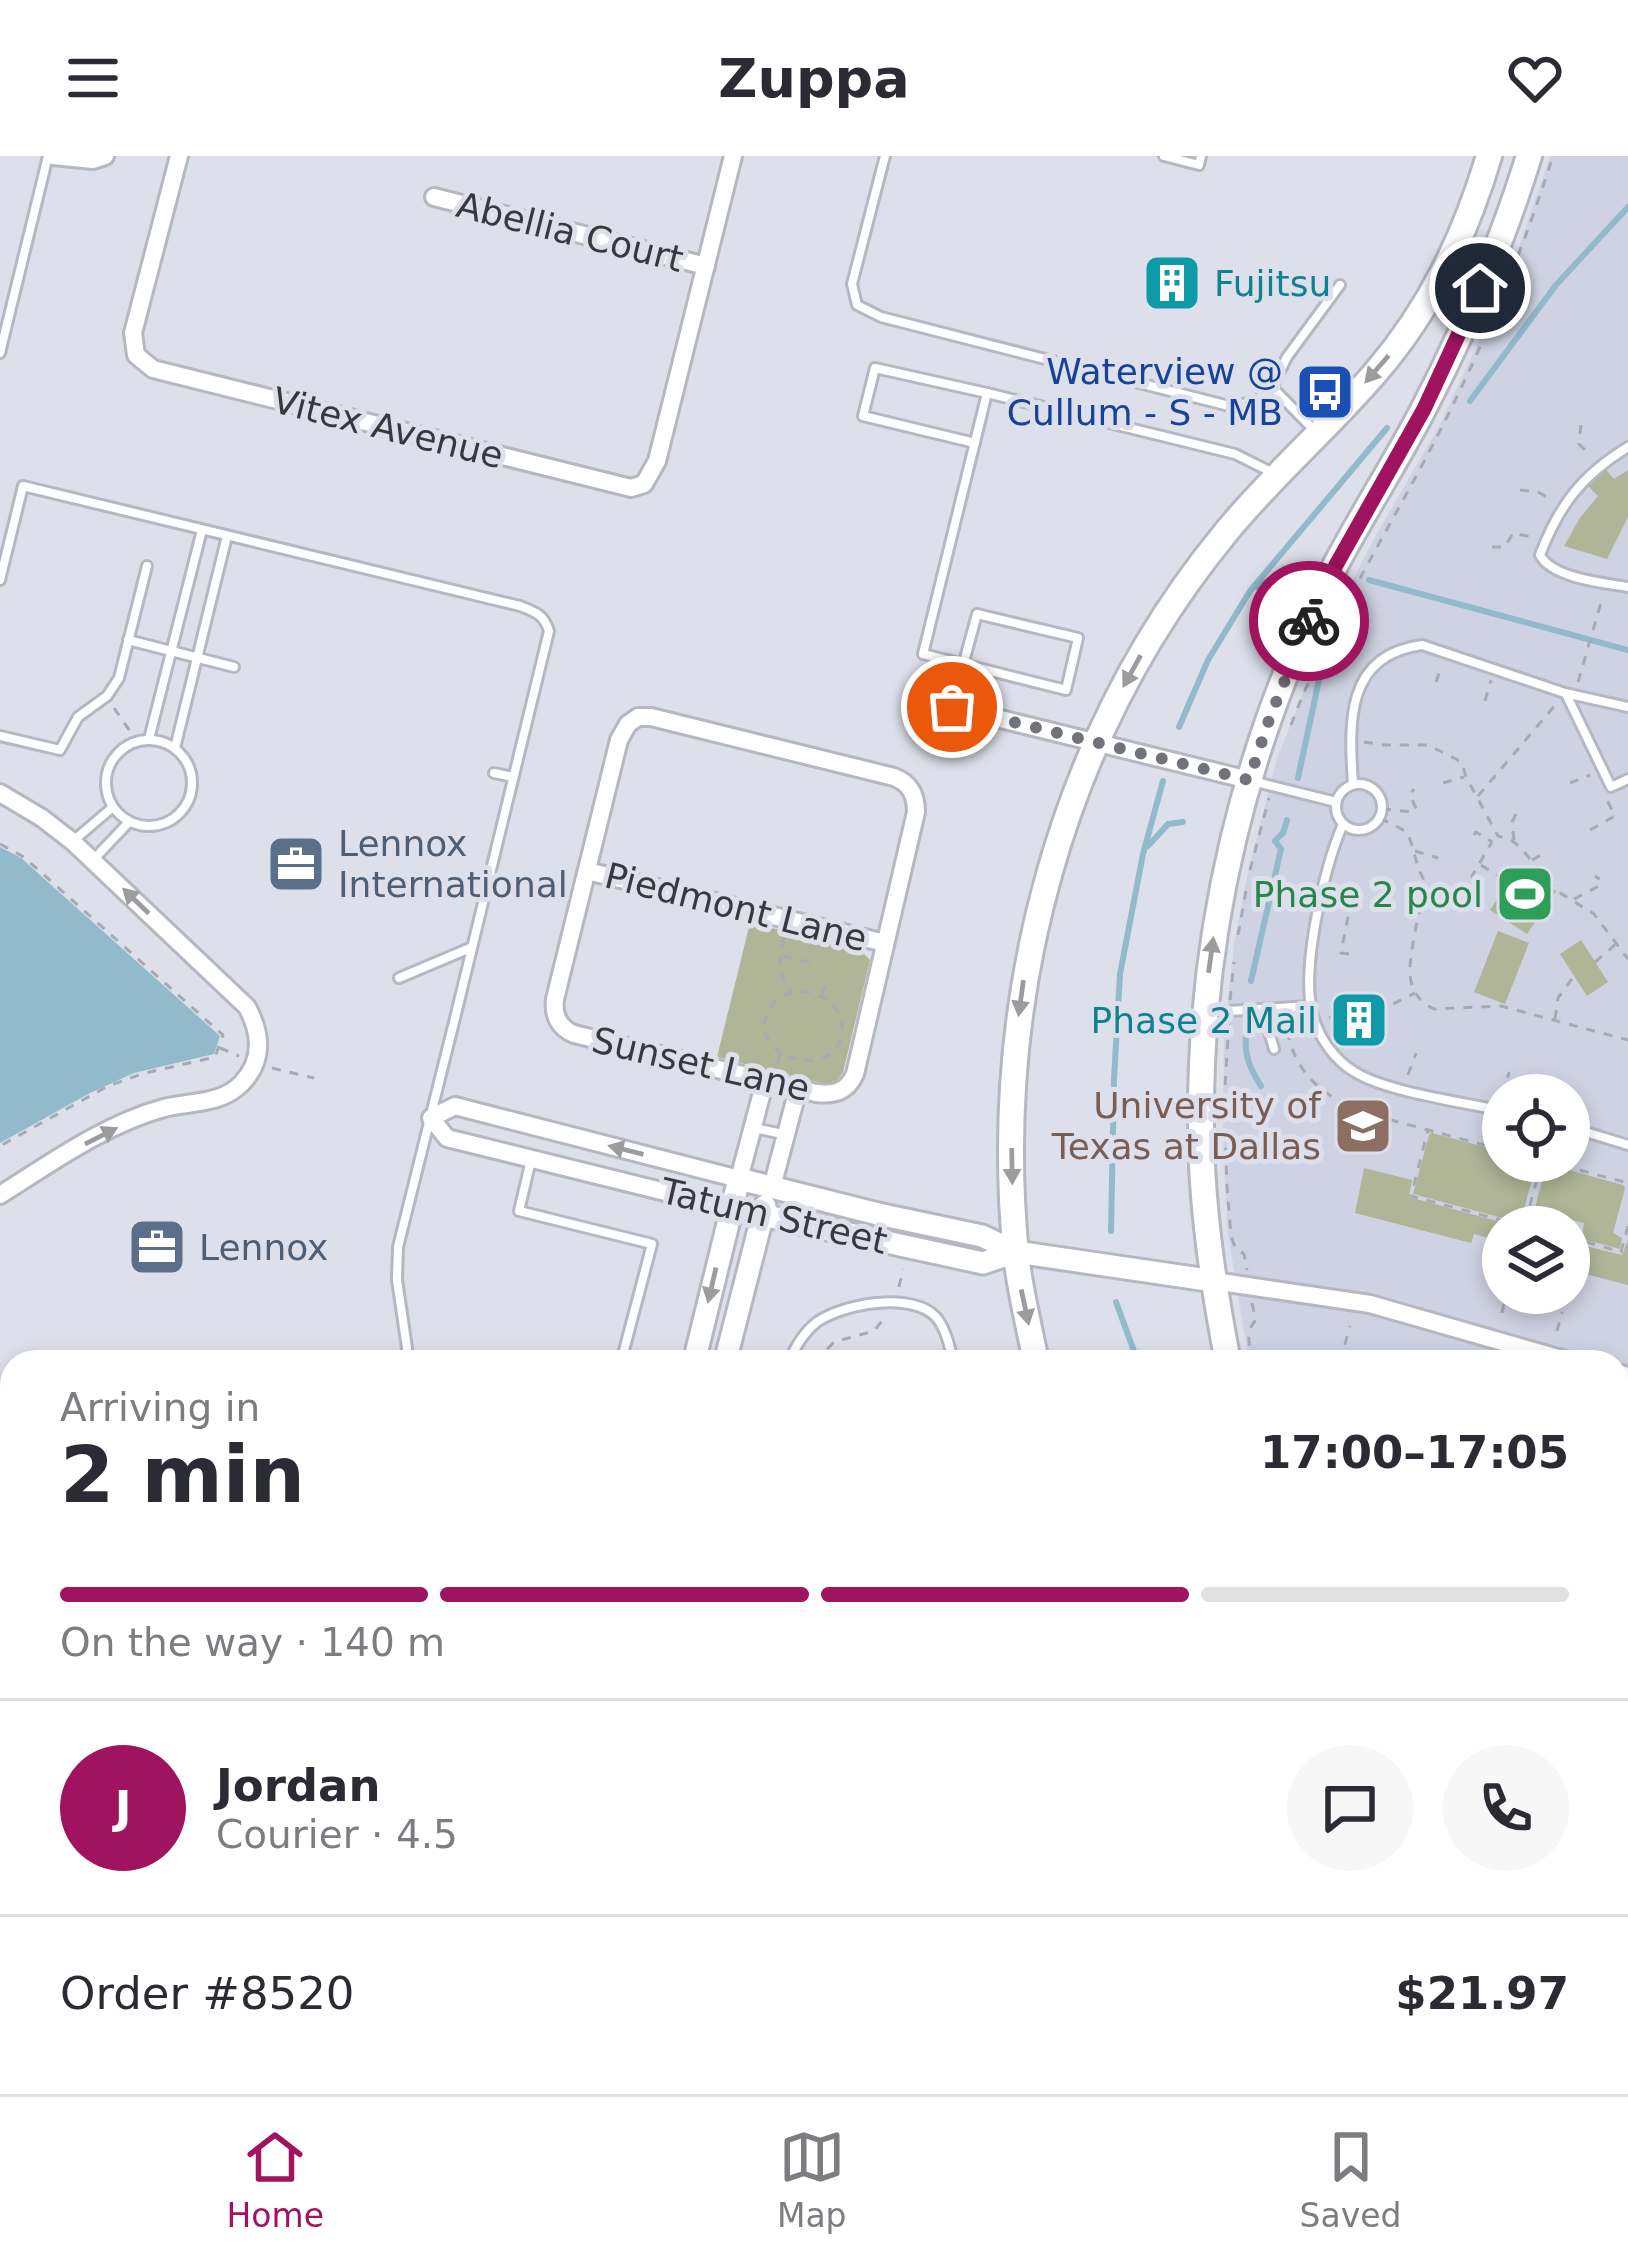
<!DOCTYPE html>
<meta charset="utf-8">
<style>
body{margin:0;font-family:"DejaVu Sans",sans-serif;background:#f7f7f7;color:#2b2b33;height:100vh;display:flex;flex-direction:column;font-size:45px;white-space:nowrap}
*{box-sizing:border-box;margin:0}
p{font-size:39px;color:#7c7c81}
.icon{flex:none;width:66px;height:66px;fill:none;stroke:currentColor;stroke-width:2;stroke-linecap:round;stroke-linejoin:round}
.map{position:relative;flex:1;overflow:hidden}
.details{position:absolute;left:0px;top:1194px;width:1629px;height:744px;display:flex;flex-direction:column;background:#fff;border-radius:36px 36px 0 0;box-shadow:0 6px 18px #0003}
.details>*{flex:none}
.controls{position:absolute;left:1482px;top:918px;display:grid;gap:24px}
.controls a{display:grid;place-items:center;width:108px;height:108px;border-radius:50%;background:#fff;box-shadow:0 6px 18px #0003;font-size:60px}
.pin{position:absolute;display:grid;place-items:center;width:102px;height:102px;color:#fff;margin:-51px;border:6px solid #fff;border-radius:50%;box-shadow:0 3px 12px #0007}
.courier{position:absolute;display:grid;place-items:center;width:120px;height:120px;margin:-60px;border:9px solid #a0135e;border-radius:50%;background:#fff;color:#222;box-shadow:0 3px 15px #0007}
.headline em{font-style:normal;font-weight:700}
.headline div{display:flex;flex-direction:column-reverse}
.headline{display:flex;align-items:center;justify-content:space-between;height:204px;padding:0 60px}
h1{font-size:78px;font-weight:700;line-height:90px}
.bar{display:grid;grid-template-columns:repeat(4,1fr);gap:18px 12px;align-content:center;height:144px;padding:0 60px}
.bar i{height:15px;border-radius:9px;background:#e1e1e2}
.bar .on{background:#a0135e}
.bar p{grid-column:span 4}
.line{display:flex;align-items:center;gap:30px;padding:0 60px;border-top:3px solid #e1e1e2}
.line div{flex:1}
.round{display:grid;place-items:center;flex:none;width:126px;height:126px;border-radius:63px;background:#f7f7f7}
header{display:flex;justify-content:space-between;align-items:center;height:156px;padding:0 60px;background:#fff;font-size:54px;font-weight:700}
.tab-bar{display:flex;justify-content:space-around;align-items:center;height:168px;border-top:3px solid #e1e1e2;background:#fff;font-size:33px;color:#7c7c81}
.tab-bar a{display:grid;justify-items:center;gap:6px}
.tab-bar .on{color:#a0135e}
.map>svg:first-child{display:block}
.built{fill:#ced2e2;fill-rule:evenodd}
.green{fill:#afb596}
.water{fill:#92bacb}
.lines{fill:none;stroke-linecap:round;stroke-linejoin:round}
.stream{stroke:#92bacb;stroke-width:6}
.service-casing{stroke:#b5b7c1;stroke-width:14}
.minor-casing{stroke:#b5b7c1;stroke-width:22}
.tertiary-casing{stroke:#b5b7c1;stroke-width:27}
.secondary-casing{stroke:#b5b7c1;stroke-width:30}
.path{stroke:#a8aab2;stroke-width:3;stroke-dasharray:9 9;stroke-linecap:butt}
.service{stroke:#fff;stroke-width:8}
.minor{stroke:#fff;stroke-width:16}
.tertiary{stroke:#fff;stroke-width:21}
.secondary{stroke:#fff;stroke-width:24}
.oneway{fill:#9c9c9e}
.done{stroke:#72737a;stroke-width:12;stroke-dasharray:0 21.6}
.route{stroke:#a0135e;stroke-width:15}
.labels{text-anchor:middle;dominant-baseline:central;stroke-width:10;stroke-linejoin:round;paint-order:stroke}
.street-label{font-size:36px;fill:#38393d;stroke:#dddfea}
.culture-label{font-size:36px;fill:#0d838f;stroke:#dddfea;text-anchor:start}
.transit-label{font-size:36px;fill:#164399;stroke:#dddfea;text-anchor:end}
.service-label{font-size:36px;fill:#4e5e75;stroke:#dddfea;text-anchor:start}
.leisure-label{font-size:36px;fill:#27864d;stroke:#dddfea;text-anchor:end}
.education-label{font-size:36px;fill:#785e54;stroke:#dddfea;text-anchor:end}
</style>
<header><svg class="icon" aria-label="menu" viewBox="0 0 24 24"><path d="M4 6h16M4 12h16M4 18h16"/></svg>Zuppa<svg class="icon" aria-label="heart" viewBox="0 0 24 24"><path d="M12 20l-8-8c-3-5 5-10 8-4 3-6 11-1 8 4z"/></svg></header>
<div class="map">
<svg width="1628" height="1938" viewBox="0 0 1628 1938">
<rect width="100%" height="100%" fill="#dddfea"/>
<path class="built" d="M1550,0H1628V1938H1274L1275,1926H1617V1206H1249L1228,1078L1223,996L1224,885L1234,788L1248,716L1277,603L1330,468L1375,381L1438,272L1487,168L1512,112ZM1503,939H1569V1005H1503ZM1503,1071H1569V1137H1503Z"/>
<g class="green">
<polygon points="1605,313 1614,323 1628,314 1628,361 1607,403 1564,390 1580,362 1598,340 1588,330"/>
<polygon points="1520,710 1556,735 1527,778 1490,754"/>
<polygon points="750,767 859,793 870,804 843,916 836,926 826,928 717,901"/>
<polygon points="1498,775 1529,787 1505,848 1474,836"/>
<polygon points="1581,784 1608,826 1587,840 1560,798"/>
<polygon points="1432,977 1503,996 1503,1005 1533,1005 1535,1012 1522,1061 1510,1064 1413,1038 1429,979"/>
<polygon points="1551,1009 1623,1029 1625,1032 1613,1077 1622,1082 1620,1093 1582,1083 1584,1067 1560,1061 1557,1071 1540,1071 1532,1063 1545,1014"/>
<polygon points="1364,1012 1412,1024 1409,1041 1504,1067 1496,1078 1503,1081 1503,1086 1474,1078 1471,1087 1355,1057"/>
<polygon points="1628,1084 1628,1129 1574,1115 1582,1089 1622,1099"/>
</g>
<polygon class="water" points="0,691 21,702 220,880 214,898 134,917 90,937 0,987"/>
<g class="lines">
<g class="stream">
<polyline points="1470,245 1556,129 1628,51"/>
<polyline points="1369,424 1628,494"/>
<polyline points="1257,431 1279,418 1310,411"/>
<polyline points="1179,571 1208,504 1250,435 1387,272"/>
<polyline points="1298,622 1319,524 1339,490 1361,466"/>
<polyline points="1275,685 1283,677 1287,664"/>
<polyline points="1148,690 1168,668 1183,666"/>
<polyline points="1251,825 1281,693 1275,685"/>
<path d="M1246,879C1244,899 1250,913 1261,930"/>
<polyline points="1111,1075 1114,923 1120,818 1143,698 1163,625"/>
<polyline points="1116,1146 1138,1206"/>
<polyline points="991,1935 992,1926"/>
</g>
<g class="service-casing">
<g id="service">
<polyline points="885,0 852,128 857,149 881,161 1229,250 1256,246 1272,231 1287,201 1340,129"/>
<polyline points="1164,0 1199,9 1201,0"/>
<polyline points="0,197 48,0"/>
<polyline points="1272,231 1313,273"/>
<polyline points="987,237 1235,298 1273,317"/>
<path d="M1628,291C1582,319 1559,349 1540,399C1552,422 1603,427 1628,431"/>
<path d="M0,424L23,330L520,450C536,456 544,459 549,475C499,681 450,886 398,1091L397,1124L407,1192L405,1206"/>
<polyline points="128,484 234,511"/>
<polyline points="1566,538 1611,631 1628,623"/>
<polyline points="952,550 977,458 1078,482 1066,534 923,498 987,237 875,212 863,260 975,287"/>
<polyline points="0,580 60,594 78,561 107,540 119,522 147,410"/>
<polyline points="149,583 202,374"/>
<circle cx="149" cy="627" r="43"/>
<polyline points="175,592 227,380"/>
<polyline points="494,617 513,621"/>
<polyline points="1256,626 1336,646"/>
<circle cx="1359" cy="651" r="23"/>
<path d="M1353,628C1349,567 1345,499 1422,489L1565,537L1628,551"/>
<path d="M1343,668C1324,712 1303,805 1311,851C1316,879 1334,905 1358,918C1393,937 1462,946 1503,955"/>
<polyline points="73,685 113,651"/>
<polyline points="94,703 129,666"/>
<polyline points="399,822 470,792"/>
<polyline points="1263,854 1274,893"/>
<polyline points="1212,856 1311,850"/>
<polyline points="1569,971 1628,989"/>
<polyline points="754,972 787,979"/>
<polyline points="531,1004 519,1055 652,1088 621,1206"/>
<path d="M789,1206C795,1191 804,1176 817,1166C842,1148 912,1135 936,1161C946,1173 950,1191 953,1206"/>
<polyline points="1617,1319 1628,1317"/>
<polyline points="0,1463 12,1466"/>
<polyline points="1617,1471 1628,1469"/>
<polyline points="0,1490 7,1506 0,1537"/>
<polyline points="414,1926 461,1938"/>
<polyline points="207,1938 210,1926"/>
</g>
</g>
<g class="minor-casing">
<g id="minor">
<polyline points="53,0 93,4 105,0"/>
<polyline points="179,0 133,177 136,199 153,213 631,332 644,328 657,305 733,0"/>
<polyline points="434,41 706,110"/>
<polyline points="935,547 1249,624"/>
<path d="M638,561H651L894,621C910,627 916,639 916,656L855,918C847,936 834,939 816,937L574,878C559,872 553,859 555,843L619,584L628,568Z"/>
<path d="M0,637L42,662L73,686L247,851C261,877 264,904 242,927C221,949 191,945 164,952C105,968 51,1007 0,1039"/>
<polyline points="587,715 885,787"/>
<polyline points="772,1031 798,933"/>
<polyline points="730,1052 447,982 431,962 455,950 739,1023 765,925"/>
<polyline points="1214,1125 1370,1148 1572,1206"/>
<polyline points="1617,1217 1628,1220"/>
<polyline points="70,1938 73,1926"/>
</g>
</g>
<g class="tertiary-casing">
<g id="tertiary">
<polyline points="730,1052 983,1107 1016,1096"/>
<polyline points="694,1206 739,1023 878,1058 982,1080 1016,1096 1214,1125"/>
<polyline points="725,1206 765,1050"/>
<polyline points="0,1362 12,1365"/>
<polyline points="0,1395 12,1398"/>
</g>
</g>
<g class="secondary-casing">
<g id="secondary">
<path d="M1036,1206C1029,1170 1020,1135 1016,1099C991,841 1061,576 1227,375C1273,319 1329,271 1376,216C1431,152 1465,80 1489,0"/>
<path d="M1228,1206C1213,1129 1201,1050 1201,971C1199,776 1245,584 1335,410C1363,357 1396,306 1424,252C1466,171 1502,87 1529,0"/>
<polyline points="0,1731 12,1734"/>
<polyline points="0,1784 12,1787"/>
<polyline points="566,1926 614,1938"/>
<polyline points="782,1926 830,1938"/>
<polyline points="1217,1938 1218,1926"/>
<polyline points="1253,1938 1255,1926"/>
</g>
</g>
<g class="path">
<polyline points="1581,269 1579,288 1590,299"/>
<polyline points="1520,334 1538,336 1552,344"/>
<polyline points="1492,391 1505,391 1513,377 1535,382"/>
<polyline points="1436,526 1441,511"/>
<polyline points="1578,526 1602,443"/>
<polyline points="1485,545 1491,524"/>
<polyline points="114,552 136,584"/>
<path d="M1291,569C1331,462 1394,367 1445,265C1488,179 1524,91 1553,0"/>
<polyline points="1364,586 1384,589 1428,589 1456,603 1462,607 1466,621 1498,680 1511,684 1520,691 1557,735 1594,758 1628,803"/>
<polyline points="1443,627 1464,621"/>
<polyline points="1570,627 1590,619"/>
<polyline points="1478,640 1557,547"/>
<polyline points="1382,653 1413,656 1416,653 1410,638 1414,633"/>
<path d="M1380,662L1407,676C1420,706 1414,728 1448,743C1460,748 1466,748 1476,741L1478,730L1472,720L1492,686"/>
<polyline points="1590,674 1615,660 1607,644"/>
<polyline points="1474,679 1476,676 1492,686"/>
<polyline points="1514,684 1512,666 1517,656"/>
<polyline points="0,688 22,700 42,717 223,879 215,901 145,917 108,930 0,990"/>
<polyline points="1415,695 1438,702"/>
<polyline points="1532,704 1541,699"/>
<polyline points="1481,709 1512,729"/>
<polyline points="1250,714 1269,642"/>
<path d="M1429,733C1420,749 1417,764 1414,782C1409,811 1403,838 1434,853L1501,850L1628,884"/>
<polyline points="1574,743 1599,730 1601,724 1595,720"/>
<polyline points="1238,779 1246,735"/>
<polyline points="784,782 779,813 790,836"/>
<polyline points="1349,798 1341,797 1351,746 1356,747"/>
<polyline points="783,800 817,808"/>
<polyline points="1595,806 1616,788"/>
<polyline points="822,838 828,825"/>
<polyline points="1230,844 1234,806"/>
<polyline points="1329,862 1349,855 1362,869 1362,874 1345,886"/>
<polyline points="1555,863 1558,842 1574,820"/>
<polyline points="1361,864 1415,837"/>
<polyline points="1229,866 1224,946 1227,1030 1231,1080 1235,1091 1244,1098 1247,1114"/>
<path d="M1303,869L1287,874C1301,947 1367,957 1428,974"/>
<polyline points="220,892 239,900"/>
<path d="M777,907L781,897C802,910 838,908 842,877C846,849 815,830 790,837C772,843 766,856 763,873L770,887L781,897"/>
<polyline points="272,912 314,922"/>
<polyline points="1408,919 1416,897"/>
<polyline points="1503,939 1509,916"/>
<polyline points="1558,939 1560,930"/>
<polyline points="1503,994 1428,974 1411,1040 1527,1071"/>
<polyline points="1545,1005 1628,1027"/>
<polyline points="1525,1067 1542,1005"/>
<polyline points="1569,1081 1621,1096 1628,1070"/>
<polyline points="1574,1106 1579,1086"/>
<polyline points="899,1131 903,1113"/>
<path d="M1252,1147L1256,1164C1244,1176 1250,1190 1253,1206"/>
<polyline points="1502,1157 1506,1137"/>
<polyline points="1557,1175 1562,1156"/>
<polyline points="815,1206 834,1186 874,1175 885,1161"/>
<polyline points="1340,1206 1350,1170"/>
<polyline points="1617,1264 1628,1262"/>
<polyline points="1617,1290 1628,1288"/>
<polyline points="882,1926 919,1938"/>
<polyline points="1278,1938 1280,1926"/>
</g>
<use href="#service" class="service"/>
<use href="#minor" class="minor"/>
<use href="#tertiary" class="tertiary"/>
<use href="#secondary" class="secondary"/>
</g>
<defs><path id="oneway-solid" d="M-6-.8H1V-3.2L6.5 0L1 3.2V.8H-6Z" transform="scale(3)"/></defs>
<g class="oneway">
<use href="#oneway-solid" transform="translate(1377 213) rotate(131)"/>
<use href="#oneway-solid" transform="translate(1132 515) rotate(119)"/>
<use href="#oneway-solid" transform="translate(136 745) rotate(-136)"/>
<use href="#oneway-solid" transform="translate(1211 799) rotate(-82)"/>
<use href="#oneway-solid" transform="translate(1021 842) rotate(98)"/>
<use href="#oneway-solid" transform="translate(101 980) rotate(-27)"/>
<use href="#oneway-solid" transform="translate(626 994) rotate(-166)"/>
<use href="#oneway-solid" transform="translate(1012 1010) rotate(89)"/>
<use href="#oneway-solid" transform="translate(712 1129) rotate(103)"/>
<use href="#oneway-solid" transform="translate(1025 1151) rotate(78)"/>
</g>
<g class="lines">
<polyline class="done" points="952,551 1249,624 1270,561 1309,465"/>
<polyline class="route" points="1309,465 1336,409 1424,253 1480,132"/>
</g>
<defs>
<g id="building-square" transform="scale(3)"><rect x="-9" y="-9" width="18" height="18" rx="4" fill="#0f9aa8" stroke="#dddfea"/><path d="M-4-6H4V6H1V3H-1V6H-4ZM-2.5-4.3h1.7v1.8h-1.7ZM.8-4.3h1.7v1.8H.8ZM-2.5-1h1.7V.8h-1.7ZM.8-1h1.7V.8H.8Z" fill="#fff"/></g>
<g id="bus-square" transform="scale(3)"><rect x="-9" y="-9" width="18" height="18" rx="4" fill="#1a4fb4" stroke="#dddfea"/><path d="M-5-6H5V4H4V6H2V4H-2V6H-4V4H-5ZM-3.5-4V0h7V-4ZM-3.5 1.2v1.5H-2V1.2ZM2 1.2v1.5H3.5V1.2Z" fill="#fff"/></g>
<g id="office-square" transform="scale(3)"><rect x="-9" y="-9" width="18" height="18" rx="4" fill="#5c6f8a" stroke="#dddfea"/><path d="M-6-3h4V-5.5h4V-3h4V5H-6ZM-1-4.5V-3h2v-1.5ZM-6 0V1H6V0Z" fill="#fff"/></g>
<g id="stadium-square" transform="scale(3)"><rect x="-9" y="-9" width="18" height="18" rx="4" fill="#2e9e5b" stroke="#dddfea"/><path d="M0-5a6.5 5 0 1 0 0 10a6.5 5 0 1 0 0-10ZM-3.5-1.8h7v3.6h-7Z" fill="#fff"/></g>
<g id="university-square" transform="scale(3)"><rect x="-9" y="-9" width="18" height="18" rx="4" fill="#8d6e63" stroke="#dddfea"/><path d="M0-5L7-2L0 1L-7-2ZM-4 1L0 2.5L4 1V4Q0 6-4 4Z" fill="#fff"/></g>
</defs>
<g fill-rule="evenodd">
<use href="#building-square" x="1172" y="127"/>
<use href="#bus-square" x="1325" y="236"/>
<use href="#office-square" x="296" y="708"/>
<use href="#stadium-square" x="1525" y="738"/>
<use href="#building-square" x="1359" y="864"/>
<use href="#university-square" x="1363" y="970"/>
<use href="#office-square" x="157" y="1091"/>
</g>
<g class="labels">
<g class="street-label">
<text transform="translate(570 76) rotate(14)">Abellia Court</text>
<text transform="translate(388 272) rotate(14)">Vitex Avenue</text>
<text transform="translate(736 751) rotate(14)">Piedmont Lane</text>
<text transform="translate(701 908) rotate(13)">Sunset Lane</text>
<text transform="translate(774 1060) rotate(13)">Tatum Street</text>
</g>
<g class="culture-label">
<text x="1214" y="127">Fujitsu</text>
<text x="1317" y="864" text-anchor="end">Phase 2 Mail</text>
</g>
<g class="transit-label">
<text x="1283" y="215">Waterview @<tspan x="1283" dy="41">Cullum - S - MB</tspan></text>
</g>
<g class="service-label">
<text x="338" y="687">Lennox<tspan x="338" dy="41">International</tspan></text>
<text x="199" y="1091">Lennox</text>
</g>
<g class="leisure-label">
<text x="1483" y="738">Phase 2 pool</text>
</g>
<g class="education-label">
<text x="1321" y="949">University of<tspan x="1321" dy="41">Texas at Dallas</tspan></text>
</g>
</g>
</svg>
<div class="controls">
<a><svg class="icon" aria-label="locate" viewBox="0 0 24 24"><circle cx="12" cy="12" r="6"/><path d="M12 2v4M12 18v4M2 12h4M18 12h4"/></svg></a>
<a><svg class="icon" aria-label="layers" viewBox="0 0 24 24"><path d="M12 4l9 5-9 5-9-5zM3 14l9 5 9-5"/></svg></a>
</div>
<div class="pin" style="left:952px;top:551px;background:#ea580c"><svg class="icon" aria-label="bag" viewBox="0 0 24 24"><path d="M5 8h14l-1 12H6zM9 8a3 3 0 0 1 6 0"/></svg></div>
<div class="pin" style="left:1480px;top:132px;background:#1f2937"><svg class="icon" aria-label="home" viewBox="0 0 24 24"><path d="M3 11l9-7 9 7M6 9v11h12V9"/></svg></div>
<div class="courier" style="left:1309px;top:465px"><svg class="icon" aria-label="bike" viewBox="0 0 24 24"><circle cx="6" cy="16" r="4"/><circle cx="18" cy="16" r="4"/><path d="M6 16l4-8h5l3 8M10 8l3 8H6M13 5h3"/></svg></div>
<section class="details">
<div class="headline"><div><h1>2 min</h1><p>Arriving in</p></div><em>17:00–17:05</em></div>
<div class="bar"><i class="on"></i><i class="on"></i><i class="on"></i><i></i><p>On the way · 140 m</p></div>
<div class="line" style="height:216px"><b class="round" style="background:#a0135e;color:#fff">J</b><div><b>Jordan</b><p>Courier · 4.5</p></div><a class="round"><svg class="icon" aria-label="chat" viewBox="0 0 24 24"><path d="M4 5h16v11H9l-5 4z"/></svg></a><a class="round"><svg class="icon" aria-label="phone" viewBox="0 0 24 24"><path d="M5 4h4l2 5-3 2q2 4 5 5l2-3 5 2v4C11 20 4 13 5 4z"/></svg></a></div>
<div class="line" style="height:156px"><div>Order #8520</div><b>$21.97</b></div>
</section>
</div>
<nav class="tab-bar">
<a class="on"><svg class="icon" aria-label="home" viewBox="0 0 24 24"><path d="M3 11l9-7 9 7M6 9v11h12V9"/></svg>Home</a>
<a><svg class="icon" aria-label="map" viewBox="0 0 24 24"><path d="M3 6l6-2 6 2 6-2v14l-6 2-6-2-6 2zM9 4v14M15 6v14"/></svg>Map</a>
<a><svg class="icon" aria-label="saved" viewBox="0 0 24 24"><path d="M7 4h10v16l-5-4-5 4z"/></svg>Saved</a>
</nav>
